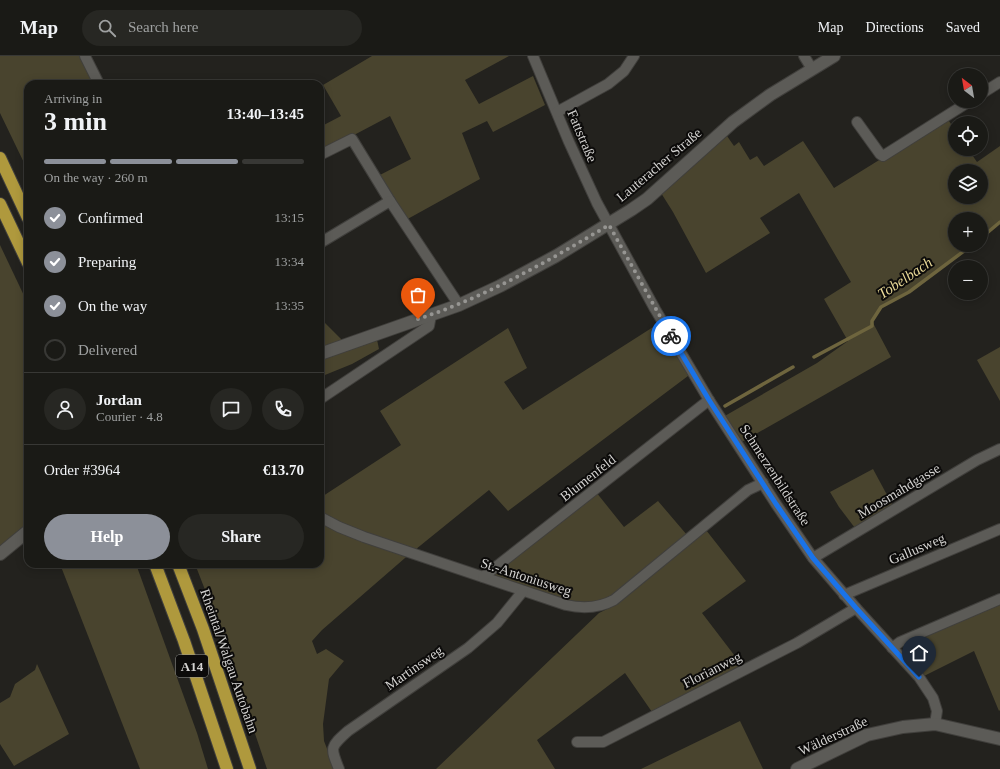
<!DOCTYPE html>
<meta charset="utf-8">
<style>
body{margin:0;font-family:Georgia,serif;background:#272723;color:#f1f3f6;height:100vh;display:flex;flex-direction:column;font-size:15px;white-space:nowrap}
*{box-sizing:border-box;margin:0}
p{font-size:13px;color:#9fa1a1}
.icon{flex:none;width:22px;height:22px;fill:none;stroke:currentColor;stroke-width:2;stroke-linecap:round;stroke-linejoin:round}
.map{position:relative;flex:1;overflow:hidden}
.details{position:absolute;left:24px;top:24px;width:300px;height:488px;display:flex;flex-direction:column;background:#1a1a16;border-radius:12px;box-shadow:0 2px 10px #0003,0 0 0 1px #383835}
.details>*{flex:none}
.needle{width:26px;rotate:329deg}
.controls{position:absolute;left:948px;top:12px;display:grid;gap:8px}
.controls a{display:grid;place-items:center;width:40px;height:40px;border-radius:50%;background:#1a1a16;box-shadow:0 2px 10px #0003,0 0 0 1px #383835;font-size:20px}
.pin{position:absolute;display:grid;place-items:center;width:34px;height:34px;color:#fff;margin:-41px -17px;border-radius:50% 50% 50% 0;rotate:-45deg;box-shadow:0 0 4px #0007}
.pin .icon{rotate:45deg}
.courier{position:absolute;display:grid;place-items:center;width:40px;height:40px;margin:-20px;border:3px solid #1a73e8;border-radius:50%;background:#fff;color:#222;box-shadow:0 1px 5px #0007}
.summary em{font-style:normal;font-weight:700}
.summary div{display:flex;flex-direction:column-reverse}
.summary{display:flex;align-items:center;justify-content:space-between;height:68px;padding:0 20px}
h1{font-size:26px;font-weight:700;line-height:30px}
.bar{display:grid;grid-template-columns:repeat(4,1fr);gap:6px 4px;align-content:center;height:48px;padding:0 20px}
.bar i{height:5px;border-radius:3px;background:#383835}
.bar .current{background:#8c9099}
.bar p{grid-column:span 4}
.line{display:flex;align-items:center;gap:10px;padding:0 20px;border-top:1px solid #383835}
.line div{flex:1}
.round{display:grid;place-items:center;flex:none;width:42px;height:42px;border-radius:21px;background:#272723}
ol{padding:0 20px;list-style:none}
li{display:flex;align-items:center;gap:12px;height:44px}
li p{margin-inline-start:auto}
li .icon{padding:4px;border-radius:50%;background:#8c9099;color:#fff;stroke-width:4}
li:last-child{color:#9fa1a1}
li i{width:22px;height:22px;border:2px solid #383835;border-radius:50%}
.cta{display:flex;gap:8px;margin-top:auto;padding:8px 20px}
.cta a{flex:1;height:46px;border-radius:24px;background:#8c9099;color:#fff;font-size:16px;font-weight:700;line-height:46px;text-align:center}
.cta a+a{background:#272723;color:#f1f3f6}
header{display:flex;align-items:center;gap:24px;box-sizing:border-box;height:56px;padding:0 20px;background:#1a1a16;border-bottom:1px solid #383835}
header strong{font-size:19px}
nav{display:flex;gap:22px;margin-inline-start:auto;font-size:14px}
.search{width:280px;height:36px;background:#272723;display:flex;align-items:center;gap:10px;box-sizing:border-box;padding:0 14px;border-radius:22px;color:#9fa1a1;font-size:15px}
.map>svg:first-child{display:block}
.green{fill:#49442e;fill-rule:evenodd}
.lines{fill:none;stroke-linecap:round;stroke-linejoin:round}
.stream{stroke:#6e653e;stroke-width:3.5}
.street-casing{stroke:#403f3c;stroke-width:12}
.secondary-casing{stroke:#403f3c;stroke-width:14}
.highway-casing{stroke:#403f3c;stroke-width:14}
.street{stroke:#5c5b57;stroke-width:10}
.secondary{stroke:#5c5b57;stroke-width:12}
.highway{stroke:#af993d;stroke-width:12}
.done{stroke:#969592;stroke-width:4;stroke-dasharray:0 7.2}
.route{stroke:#1a73e8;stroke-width:5}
.labels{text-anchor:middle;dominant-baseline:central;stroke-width:4;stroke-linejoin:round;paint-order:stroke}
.shield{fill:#0c0b0a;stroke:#989795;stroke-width:1}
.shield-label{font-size:13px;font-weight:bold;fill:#d4d3d1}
.street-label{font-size:14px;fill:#d4d3d1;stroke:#0c0b0a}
.water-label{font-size:15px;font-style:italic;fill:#e9d997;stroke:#0c0b0a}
</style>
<header>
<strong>Map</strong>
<div class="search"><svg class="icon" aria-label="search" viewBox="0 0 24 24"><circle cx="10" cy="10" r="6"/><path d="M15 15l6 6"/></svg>Search here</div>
<nav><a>Map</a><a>Directions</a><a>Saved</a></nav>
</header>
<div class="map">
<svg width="1000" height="713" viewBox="0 0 1000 713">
<rect width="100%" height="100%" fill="#23221e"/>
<g class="green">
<polygon points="0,0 87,0 99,28 28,28 28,115 0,57"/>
<polygon points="372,0 509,0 465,24 479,48 533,20 545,49 493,76 487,65 462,77 480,123 404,165 376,121 411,103 390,60 320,97 320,71 341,60 323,29"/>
<path d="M947,62L955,74V93H968L977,106L1000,90V165L981,181V163H955V189H971L908,235L880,251L872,265L891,301L740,387L723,361L817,307L848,285L824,243L851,226L799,137L760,162L770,177L706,217L673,156L661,137L727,80L734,90L739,86L750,104L757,100L764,110L803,85L834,132ZM955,115H981V141H955Z"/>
<polygon points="0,189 28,248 28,483 0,501"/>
<polygon points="320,262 347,289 376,279 379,293 352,308 320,321"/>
<polygon points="661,266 692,317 508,455 489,434 405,502 322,574 312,585 317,598 326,593 344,605 329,623 323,668 324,685 335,713 267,713 214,557 195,508 320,508 320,442 401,389 380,355 508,272 527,312 504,326 523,354"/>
<polygon points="1000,291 1000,345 977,304"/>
<polygon points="873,413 893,450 855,472 839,451 830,436"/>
<polygon points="596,436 624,471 658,445 687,479 613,541 584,549 486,521"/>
<polygon points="706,474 746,525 702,557 741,608 740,610 652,656 625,617 537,684 555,713 436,713 599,557 617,548 630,538"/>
<polygon points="60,508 136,508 197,677 208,713 140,713"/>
<polygon points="1000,547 1000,654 999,655 974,595 924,620 905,599 904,593 907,588"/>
<polygon points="37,608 69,678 14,710 0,688 0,647 10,641 15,628 35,614"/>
<polygon points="740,665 763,713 641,713"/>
</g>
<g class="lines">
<g class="stream">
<polyline points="981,182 1000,166"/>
<polyline points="814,301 872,270 872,265 881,251 909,236 972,189"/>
<polyline points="725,350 793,311"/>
</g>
<g class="street-casing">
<g id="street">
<polyline points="85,0 99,28"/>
<polyline points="533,0 569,86 597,147 655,253 709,344 776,448 813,502 856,552 919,621 933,642 937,655 935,668"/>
<polyline points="804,0 812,13"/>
<polyline points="981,38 1000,26"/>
<polyline points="557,56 608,28 624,15 634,0"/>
<polyline points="857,66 880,98 883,100 970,45"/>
<polyline points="320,99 352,83 390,145 459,249"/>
<polyline points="320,187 390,145"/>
<polyline points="320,343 429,270 431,259"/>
<path d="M320,461L339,471L364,481L566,549C583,553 599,552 614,544L748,434L763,427"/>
<polyline points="813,502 977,404 1000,393"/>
<polyline points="483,521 709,344"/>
<polyline points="844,539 1000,473"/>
<polyline points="892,592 900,586 1000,543"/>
<polyline points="577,686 603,686 797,587 856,552"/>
<path d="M339,713C330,691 330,691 348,675L468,592L497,567L523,535"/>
</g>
</g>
<g class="secondary-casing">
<g id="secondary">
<polyline points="320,298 459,249 500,230 556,200 631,154 647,143 733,66 770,39 834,0"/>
<polyline points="0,498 28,475"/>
<polyline points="797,713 867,679 903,671 935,668 1000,683"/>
</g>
</g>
<g class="highway-casing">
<g id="highway">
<polyline points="0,102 28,162"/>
<polyline points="0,148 28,207"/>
<polyline points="155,508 184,585 227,713"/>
<polyline points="178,508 203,573 250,713"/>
</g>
</g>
<use href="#street" class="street"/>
<use href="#secondary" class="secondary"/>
<use href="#highway" class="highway"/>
</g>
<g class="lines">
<path class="done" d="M418,263C486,241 548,205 609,169L671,280"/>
<polyline class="route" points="671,280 709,344 776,448 813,502 856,552 919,621"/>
</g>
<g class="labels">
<rect class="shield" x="176" y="599" width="32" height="22" rx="3"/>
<g class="shield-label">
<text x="192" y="610">A14</text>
</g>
<g class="street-label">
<text transform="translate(582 80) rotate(67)">Fattstraße</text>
<text transform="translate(659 109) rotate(-40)">Lauteracher Straße</text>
<text transform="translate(775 419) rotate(57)">Schmerzenbildstraße</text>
<text transform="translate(588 422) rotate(-38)">Blumenfeld</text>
<text transform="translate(899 435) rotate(-31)">Moosmahdgasse</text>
<text transform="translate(917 493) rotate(-23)">Gallusweg</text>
<text transform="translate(526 521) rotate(18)">St.-Antoniusweg</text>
<text transform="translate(229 605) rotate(71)">Rheintal/Walgau Autobahn</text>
<text transform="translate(414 612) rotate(-35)">Martinsweg</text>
<text transform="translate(712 614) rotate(-27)">Florianweg</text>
<text transform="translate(833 680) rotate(-25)">Wälderstraße</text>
</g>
<g class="water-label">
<text transform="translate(905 222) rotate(-34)">Tobelbach</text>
</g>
</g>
</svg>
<div class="controls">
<a><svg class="needle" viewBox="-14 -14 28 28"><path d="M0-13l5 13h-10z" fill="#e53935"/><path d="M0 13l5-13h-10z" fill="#9fa1a1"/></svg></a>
<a><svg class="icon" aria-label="locate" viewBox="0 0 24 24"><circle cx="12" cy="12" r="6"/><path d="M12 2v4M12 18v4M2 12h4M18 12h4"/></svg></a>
<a><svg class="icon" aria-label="layers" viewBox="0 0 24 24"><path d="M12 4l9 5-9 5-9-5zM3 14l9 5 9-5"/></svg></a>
<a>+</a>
<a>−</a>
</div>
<div class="pin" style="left:418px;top:263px;background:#ea580c"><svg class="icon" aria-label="bag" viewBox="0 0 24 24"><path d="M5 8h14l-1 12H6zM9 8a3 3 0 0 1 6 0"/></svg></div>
<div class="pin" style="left:919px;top:621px;background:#1f2937"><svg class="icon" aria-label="home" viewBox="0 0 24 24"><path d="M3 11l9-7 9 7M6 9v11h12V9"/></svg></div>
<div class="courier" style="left:671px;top:280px"><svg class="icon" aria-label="bike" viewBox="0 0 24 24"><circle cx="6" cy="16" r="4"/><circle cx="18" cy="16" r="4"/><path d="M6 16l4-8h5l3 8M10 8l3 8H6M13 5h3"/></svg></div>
<section class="details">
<div class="summary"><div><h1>3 min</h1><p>Arriving in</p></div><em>13:40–13:45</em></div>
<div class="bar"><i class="current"></i><i class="current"></i><i class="current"></i><i></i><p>On the way · 260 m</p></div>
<ol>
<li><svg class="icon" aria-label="check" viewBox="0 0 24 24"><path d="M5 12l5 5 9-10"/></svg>Confirmed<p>13:15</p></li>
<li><svg class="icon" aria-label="check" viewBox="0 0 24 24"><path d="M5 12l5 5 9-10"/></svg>Preparing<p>13:34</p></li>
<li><svg class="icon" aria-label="check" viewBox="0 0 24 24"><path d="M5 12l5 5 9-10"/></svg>On the way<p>13:35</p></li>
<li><i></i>Delivered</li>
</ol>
<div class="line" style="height:72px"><a class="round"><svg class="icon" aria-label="person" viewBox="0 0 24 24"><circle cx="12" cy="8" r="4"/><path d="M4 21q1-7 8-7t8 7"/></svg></a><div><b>Jordan</b><p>Courier · 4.8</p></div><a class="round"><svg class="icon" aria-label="chat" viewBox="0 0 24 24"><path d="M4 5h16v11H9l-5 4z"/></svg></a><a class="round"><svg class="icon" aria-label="phone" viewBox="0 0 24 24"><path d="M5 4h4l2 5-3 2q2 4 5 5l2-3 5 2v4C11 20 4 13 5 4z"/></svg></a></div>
<div class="line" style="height:52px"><div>Order #3964</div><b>€13.70</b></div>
<div class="cta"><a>Help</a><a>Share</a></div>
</section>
</div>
